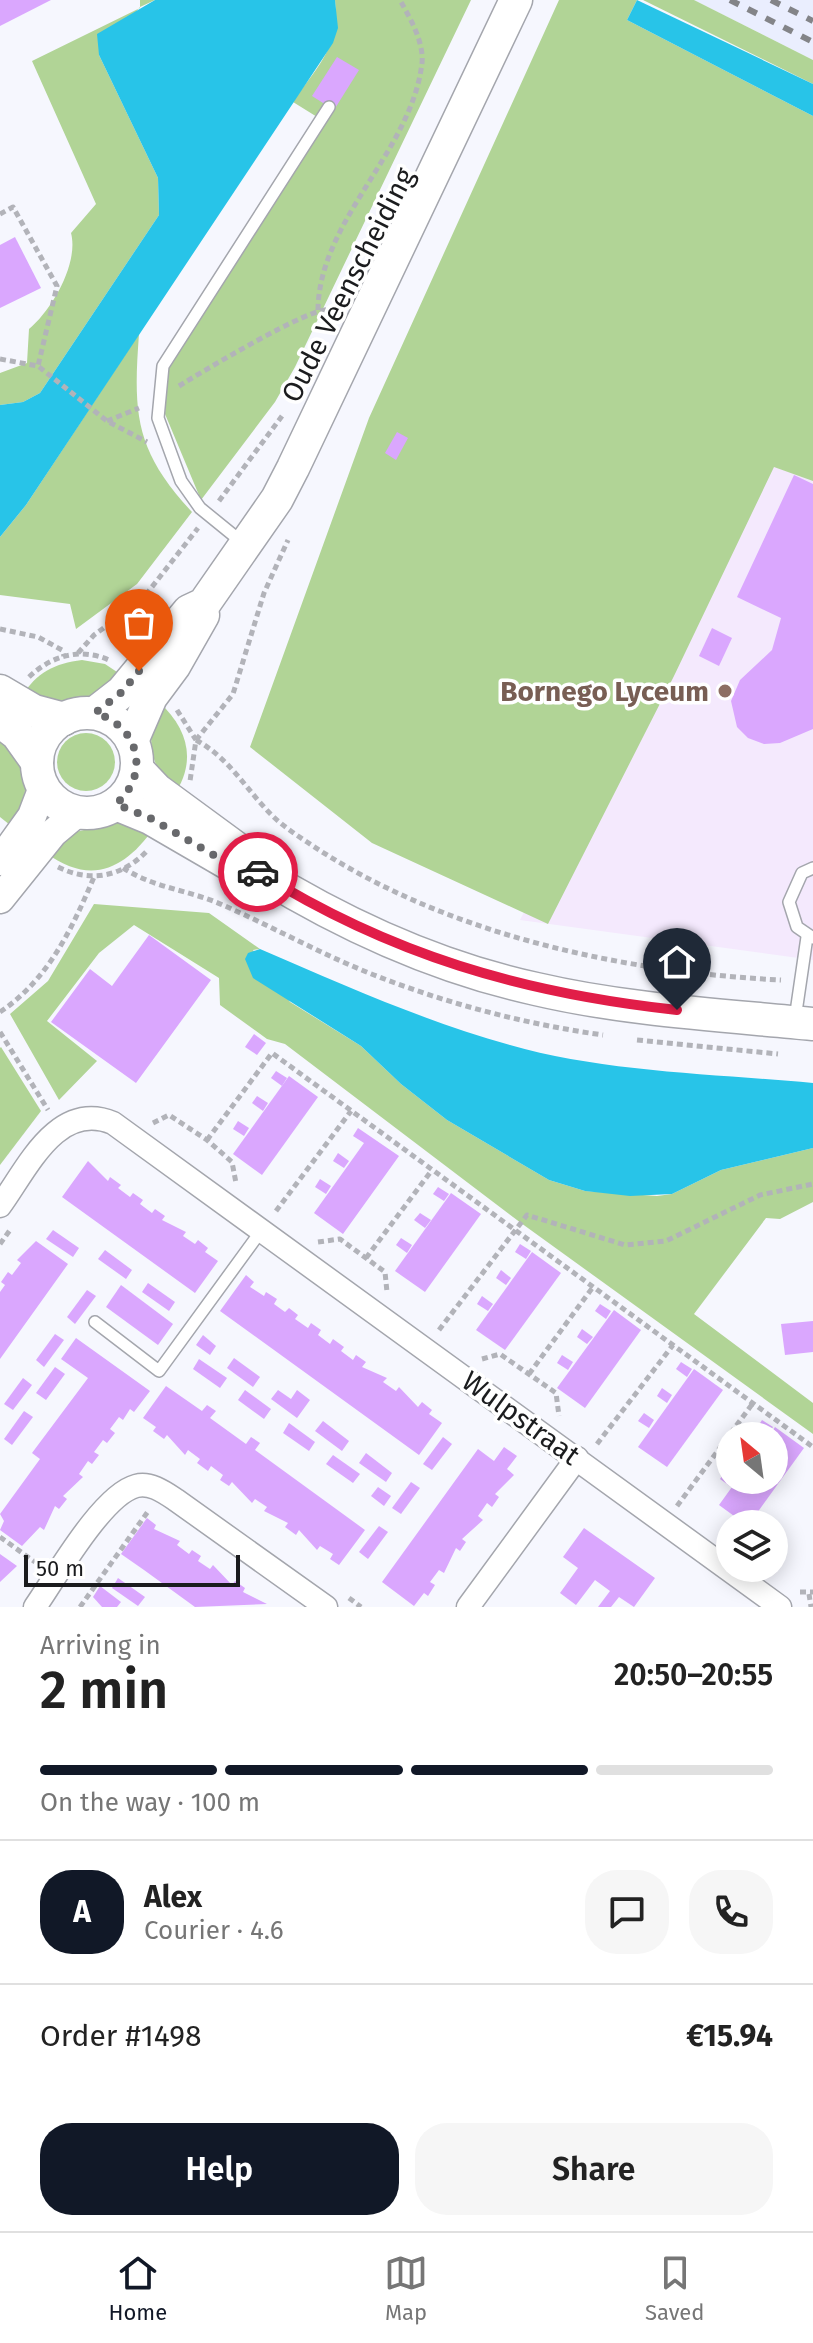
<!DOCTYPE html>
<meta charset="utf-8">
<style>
body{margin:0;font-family:"Fira Sans",sans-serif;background:#f6f6f6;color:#222;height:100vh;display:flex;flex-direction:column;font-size:30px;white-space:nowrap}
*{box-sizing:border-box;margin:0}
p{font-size:26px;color:#767676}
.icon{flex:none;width:44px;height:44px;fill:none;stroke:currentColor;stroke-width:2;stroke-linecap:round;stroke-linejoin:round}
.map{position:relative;height:1607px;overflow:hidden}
.drawer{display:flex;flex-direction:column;background:#fff;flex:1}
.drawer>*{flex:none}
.needle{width:52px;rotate:331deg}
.controls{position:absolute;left:716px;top:1422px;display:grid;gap:16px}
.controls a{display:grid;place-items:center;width:72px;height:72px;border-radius:50%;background:#fff;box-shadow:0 4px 20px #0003;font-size:40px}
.scale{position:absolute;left:24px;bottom:20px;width:216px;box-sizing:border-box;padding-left:8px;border:4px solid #1b1c1e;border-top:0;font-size:22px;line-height:28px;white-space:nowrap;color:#1b1c1e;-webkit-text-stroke:6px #fff;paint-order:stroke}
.pin{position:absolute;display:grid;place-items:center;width:68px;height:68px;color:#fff;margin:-82px -34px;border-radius:50% 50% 50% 0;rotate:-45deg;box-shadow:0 0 8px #0007}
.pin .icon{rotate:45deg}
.courier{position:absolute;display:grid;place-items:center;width:80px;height:80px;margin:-40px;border:6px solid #e11d48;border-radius:50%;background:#fff;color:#222;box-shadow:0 2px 10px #0007}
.head em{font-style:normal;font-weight:600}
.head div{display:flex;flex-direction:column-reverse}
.head{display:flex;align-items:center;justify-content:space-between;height:136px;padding:0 40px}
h1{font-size:52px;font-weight:600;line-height:60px}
.bar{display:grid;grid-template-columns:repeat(4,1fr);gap:12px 8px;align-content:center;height:96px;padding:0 40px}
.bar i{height:10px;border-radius:6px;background:#e0e0e0}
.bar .active{background:#111827}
.bar p{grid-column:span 4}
.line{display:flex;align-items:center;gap:20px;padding:0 40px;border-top:2px solid #e0e0e0}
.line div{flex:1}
.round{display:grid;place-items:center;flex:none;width:84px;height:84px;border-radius:32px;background:#f6f6f6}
.button{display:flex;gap:16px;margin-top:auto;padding:16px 40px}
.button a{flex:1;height:92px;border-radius:32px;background:#111827;color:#fff;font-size:32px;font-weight:600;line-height:92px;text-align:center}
.button a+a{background:#f6f6f6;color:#222}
.tabs{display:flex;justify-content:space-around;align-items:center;height:112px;border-top:2px solid #e0e0e0;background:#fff;font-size:22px;color:#767676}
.tabs a{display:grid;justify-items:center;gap:4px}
.tabs .active{color:#111827}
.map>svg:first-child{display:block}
.built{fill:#eaeefe}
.education{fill:#f4e9fd}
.green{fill:#b1d496}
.water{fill:#28c4e8}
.building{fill:#daa7fe}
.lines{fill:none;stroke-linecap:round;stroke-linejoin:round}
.service-casing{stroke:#a4a6ad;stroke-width:14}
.minor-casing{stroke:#a4a6ad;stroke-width:25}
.tertiary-casing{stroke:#a4a6ad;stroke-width:31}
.secondary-casing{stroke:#a4a6ad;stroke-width:35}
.path{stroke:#b2b3b9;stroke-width:5;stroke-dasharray:6 4;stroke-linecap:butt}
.service{stroke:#fff;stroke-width:11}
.minor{stroke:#fff;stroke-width:22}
.tertiary{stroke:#fff;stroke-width:28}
.secondary{stroke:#fff;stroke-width:32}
.rail{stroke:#838488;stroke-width:6;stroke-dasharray:10 10;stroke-linecap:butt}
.done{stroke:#68696c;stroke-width:8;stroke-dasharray:0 14.4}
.route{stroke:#e11d48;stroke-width:10}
.education-dot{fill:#8d6e63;stroke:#fff;stroke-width:3}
.labels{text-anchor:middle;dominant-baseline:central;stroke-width:7;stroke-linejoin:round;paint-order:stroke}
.street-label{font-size:28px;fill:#1b1c1e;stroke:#fff}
.education-label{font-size:28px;font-weight:bold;fill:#785e54;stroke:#fff;text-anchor:end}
</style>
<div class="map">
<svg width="813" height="1607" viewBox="0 0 813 1607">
<rect width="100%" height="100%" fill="#f6f7fe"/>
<polygon class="built" points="694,0 813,0 813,60"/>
<polygon class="education" points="763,443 813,463 813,960 520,920"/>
<g class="green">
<path d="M140,0H155L140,7L99,55L158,178L159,215L40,393L23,402L0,405V373L27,363L29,329C52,310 79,263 71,233L96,204L32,61L140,8Z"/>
<path d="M335,0H471L295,367L275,402L201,500L165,414L168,359L322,120L293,102C318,65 340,48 335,0Z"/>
<polygon points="559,0 637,0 627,20 813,116 813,481 774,467 674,676 548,924 372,843 250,747 369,418"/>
<polygon points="643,0 694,0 813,60 813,84"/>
<path d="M139,334C133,414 135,451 192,512L137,584L76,629L70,604L0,595V537L26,505Z"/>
<path d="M82,660L105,664L126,678C87,702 66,704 22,696C36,673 55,663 82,660Z"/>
<path d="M159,702C188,729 197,761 174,795C148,757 146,746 159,702Z"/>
<path d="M0,731C28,770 32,784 15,829L0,817Z"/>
<circle cx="86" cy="762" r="29"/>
<path d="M129,820L154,828C125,869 91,886 46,853L66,834Z"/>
<polygon points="94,904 209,913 260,949 253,950 290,1002 361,1046 401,1084 447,1120 549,1180 585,1191 657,1196 672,1194 721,1170 813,1148 813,1202 780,1219 766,1218 694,1314 813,1403 813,1434 521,1223 285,1044 267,1039 220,1005 219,978 134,925 99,953 47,1021 97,1061 59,1100 10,1014 48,981"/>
<polygon points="1,1047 41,1111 0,1165 0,1048"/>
</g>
<g class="water">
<polygon points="155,0 335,0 338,28 333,43 26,505 0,537 0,405 23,402 40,393 159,215 158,178 99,55 97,34"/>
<polygon points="637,0 813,84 813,116 627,20"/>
<path d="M260,949C343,985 424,1021 510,1045C603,1072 717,1074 813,1083V1148L721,1170L672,1194L630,1196L585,1191L549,1180L447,1120L401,1084L361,1046L253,978L245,959L248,953Z"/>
</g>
<g class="building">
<polygon points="0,0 51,0 0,26"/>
<polygon points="337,57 359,70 334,110 312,96"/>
<polygon points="15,237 41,288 0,308 0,245"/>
<polygon points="397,432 408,438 396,460 385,453"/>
<polygon points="794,475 813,484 813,729 780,743 764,744 748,738 737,727 731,701 740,680 772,650 781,618 737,597"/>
<polygon points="712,628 732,638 719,666 699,656"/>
<polygon points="149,935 211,980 136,1083 51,1022 90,969 112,986"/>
<polygon points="254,1034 266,1043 257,1055 245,1047"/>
<polygon points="276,1071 287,1078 282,1086 271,1078"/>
<polygon points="289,1076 318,1097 262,1175 233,1154"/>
<polygon points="257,1096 268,1103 263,1111 252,1103"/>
<polygon points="238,1121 249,1128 244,1136 233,1129"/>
<polygon points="358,1128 399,1156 343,1234 314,1213 364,1143 353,1136"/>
<polygon points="338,1153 349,1161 344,1168 333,1161"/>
<polygon points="88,1161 108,1181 110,1177 121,1185 118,1188 130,1197 133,1193 143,1200 140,1204 152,1213 155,1209 165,1216 162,1220 186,1232 183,1236 195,1244 198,1240 208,1248 205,1252 218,1261 195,1293 62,1197"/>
<polygon points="320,1179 331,1186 326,1194 315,1187"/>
<polygon points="438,1187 449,1194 444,1201 433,1194"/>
<polygon points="451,1193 481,1214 425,1292 395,1271"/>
<polygon points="420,1213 431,1220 425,1228 414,1220"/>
<polygon points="53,1230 79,1248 73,1257 46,1239"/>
<polygon points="401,1238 412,1245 407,1253 396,1245"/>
<polygon points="36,1241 68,1264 0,1359 0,1292 5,1285 1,1282 8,1272 12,1275 21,1263 17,1260"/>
<polygon points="520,1244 531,1251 526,1259 515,1252"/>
<polygon points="105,1250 132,1270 126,1279 98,1259"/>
<polygon points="532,1252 561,1273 505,1350 476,1330"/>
<polygon points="501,1270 511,1278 506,1285 496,1278"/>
<polygon points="246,1275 254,1282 250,1287 264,1296 266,1292 277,1299 274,1304 285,1312 289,1308 298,1315 295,1319 308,1328 311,1323 321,1330 318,1335 330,1344 333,1339 344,1347 341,1351 353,1360 356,1355 366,1362 362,1367 387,1378 383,1382 396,1391 399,1387 418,1407 422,1402 432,1410 429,1414 442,1423 419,1455 220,1311"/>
<polygon points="148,1283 175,1302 169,1311 142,1292"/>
<polygon points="121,1285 173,1324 158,1345 106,1307"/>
<polygon points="87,1290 96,1296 75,1324 67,1317"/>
<polygon points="482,1296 493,1304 488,1311 477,1304"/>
<polygon points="600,1304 611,1311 606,1319 595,1311"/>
<polygon points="614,1310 641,1330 585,1408 557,1388"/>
<polygon points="813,1321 813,1352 785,1355 781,1324"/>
<polygon points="582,1329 593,1337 587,1344 577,1337"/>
<polygon points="55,1334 64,1340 44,1367 36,1360"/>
<polygon points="203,1335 216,1346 210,1355 196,1345"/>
<polygon points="76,1338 150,1391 134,1412 130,1409 123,1420 119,1417 110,1429 115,1433 107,1443 103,1440 94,1452 99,1455 92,1464 88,1461 79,1474 83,1477 63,1496 67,1499 59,1509 55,1506 44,1530 40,1527 22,1546 0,1530 4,1521 0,1514 40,1459 32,1453 88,1378 61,1359"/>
<polygon points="562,1355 573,1362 568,1370 557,1363"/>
<polygon points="234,1358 260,1377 253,1387 227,1368"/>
<polygon points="199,1359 227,1378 220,1388 193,1369"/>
<polygon points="681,1362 692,1369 687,1377 676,1369"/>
<polygon points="55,1367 65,1374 46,1400 36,1393"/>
<polygon points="694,1369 723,1390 667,1467 638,1447"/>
<polygon points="23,1378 32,1385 13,1410 4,1404"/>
<polygon points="166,1386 202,1411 207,1405 216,1411 210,1418 246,1444 251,1437 260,1443 255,1450 365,1530 339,1565 330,1559 333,1554 320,1546 317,1550 299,1530 296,1535 285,1527 288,1523 264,1511 267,1507 255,1499 252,1503 232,1482 229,1486 220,1480 223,1475 211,1466 208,1471 197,1463 200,1459 188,1450 185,1455 167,1435 164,1439 153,1431 156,1427 143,1418"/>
<polygon points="662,1388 672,1395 667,1403 657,1396"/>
<polygon points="245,1390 271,1409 264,1419 238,1400"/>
<polygon points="278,1390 291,1399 297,1390 310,1400 297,1418 271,1399"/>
<polygon points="24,1411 33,1417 12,1445 4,1439"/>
<polygon points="644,1413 654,1420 649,1428 638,1421"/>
<polygon points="762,1420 773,1427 768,1435 757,1428"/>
<polygon points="323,1421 349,1441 342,1451 315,1431"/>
<polygon points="289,1423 315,1442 309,1451 283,1433"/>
<polygon points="775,1427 804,1448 749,1524 745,1524 719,1505 737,1480 774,1480 774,1436 769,1436"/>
<polygon points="443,1437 452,1444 432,1470 423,1464"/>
<polygon points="504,1447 517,1456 507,1469 514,1475 495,1494 499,1497 492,1507 487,1503 478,1516 483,1520 462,1539 466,1542 460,1551 456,1548 444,1573 439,1570 430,1582 435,1585 428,1596 424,1593 414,1606 382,1582 478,1449 494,1461"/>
<polygon points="366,1453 392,1473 386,1482 359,1463"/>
<polygon points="333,1455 360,1474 353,1483 326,1464"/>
<polygon points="725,1472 730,1480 735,1480 731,1487 720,1479"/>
<polygon points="411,1482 420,1488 401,1514 392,1508"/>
<polygon points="378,1487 391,1496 384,1506 371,1496"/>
<polygon points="147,1518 156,1525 154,1529 180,1541 177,1545 189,1554 192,1550 201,1556 198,1561 210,1569 213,1565 232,1585 235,1581 245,1588 243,1592 267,1604 195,1607 144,1570 121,1554"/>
<polygon points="379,1526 388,1532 368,1559 359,1552"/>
<polygon points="584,1528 655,1578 634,1607 619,1597 611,1607 598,1607 610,1591 595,1580 576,1605 560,1593 578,1568 563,1557"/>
<polygon points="0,1554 17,1566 0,1582"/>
<polygon points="118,1578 145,1597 138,1606 112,1588"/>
<polygon points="100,1586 121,1602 117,1607 102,1607 93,1597"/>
</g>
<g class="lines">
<g class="service-casing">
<g id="service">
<polyline points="243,543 200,508 181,481 158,418 163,366 329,107"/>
<polyline points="813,868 802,873 789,902 797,927 813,938"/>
<polyline points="795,1019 807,937"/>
<polyline points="95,1322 159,1371 261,1231"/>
</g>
</g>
<g class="minor-casing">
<g id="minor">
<path d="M0,1206C27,1169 57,1100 113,1123L780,1607"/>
<path d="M35,1607C56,1577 102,1495 136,1486C150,1482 164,1492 176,1500L326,1607"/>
<polyline points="468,1607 577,1458"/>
</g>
</g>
<g class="tertiary-casing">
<g id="tertiary">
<polyline points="0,861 32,816 43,787"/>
<polyline points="0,899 53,833 78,812"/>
</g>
</g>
<g class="secondary-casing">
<g id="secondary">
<polyline points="0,691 34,711 64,719"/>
<circle cx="87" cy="763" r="50"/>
<polyline points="95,713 122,692 189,611 204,604 277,499 293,468 516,0"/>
<polyline points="0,721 17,734 37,762"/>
<polyline points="132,741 151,697 174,666 203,615"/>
<polyline points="137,769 157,790 251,859"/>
<path d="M116,804L150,818L243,872L257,871C344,925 436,967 536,989C626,1010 721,1015 813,1024"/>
</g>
</g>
<g class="path">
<polyline points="0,214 13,207 57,286 38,366"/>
<path d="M318,310C319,220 412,151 422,63C424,42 410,18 400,0"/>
<polyline points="0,359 38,366 107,421 147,442"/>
<path d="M179,386C200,373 313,305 329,310"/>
<polyline points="107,421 139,408"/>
<polyline points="219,501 282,416"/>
<polyline points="0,629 38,637 62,650 64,656"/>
<polyline points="78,653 94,635 141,601 198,528"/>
<path d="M29,677C52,655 82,647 111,661"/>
<polyline points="177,710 196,740 190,781"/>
<polyline points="196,740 233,694 264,593 288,540"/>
<path d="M196,740C227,757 242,783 265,808C277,822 292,832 307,842C443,934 620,972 781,980"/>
<path d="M58,867C90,883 122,877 147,851"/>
<path d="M123,868C156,889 191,890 225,906C275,928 323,955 374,975C448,1004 525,1024 603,1035"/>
<path d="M0,1012C48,980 72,929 94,877"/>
<polyline points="0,1032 48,1110"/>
<polyline points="637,1040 778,1054"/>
<polyline points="153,1123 169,1115 207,1140 232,1162 236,1183"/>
<polyline points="207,1140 272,1053 813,1447"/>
<polyline points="276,1211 351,1111"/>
<polyline points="318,1242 340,1239 385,1272 387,1292"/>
<polyline points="0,1244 10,1230"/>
<polyline points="366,1258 432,1170"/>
<polyline points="439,1330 527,1215 625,1245 666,1241 760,1195 813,1184"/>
<polyline points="482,1359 500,1354 556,1393 559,1416"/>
<polyline points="529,1374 593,1287"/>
<polyline points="597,1444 673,1345"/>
<polyline points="677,1506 753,1403"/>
<polyline points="0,1537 35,1562"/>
<polyline points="800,1592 813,1592"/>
<polyline points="809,1594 811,1607"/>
<polyline points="349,1598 361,1607"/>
<polyline points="80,1607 149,1510"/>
</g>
<use href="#service" class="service"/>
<use href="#minor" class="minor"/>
<use href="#tertiary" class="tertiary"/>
<use href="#secondary" class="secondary"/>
<g class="rail">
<polyline points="730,0 813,42"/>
<polyline points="771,0 813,21"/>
</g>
</g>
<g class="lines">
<path class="done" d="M139,671L122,692L95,713C139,726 151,774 116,804L150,818L243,872H258"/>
<path class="route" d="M258,872C391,955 522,993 677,1010"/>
</g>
<circle class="education-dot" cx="725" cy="691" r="8"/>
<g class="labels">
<g class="street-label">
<text transform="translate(348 285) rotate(-63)">Oude Veenscheiding</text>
<text transform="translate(521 1418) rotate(36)">Wulpstraat</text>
</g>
<g class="education-label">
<text x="709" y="691">Bornego Lyceum</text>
</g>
</g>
</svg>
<div class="controls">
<a><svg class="needle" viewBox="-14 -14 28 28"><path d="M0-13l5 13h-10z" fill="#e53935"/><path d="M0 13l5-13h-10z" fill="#767676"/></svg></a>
<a><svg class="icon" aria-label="layers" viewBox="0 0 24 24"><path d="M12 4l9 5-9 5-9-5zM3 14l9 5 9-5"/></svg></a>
</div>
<div class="scale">50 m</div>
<div class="pin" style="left:139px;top:671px;background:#ea580c"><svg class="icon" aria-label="bag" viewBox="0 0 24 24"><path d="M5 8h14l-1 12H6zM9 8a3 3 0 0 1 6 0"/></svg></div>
<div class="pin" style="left:677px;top:1010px;background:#1f2937"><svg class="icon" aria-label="home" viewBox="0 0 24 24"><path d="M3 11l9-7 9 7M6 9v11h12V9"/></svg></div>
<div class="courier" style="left:258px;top:872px"><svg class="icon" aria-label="car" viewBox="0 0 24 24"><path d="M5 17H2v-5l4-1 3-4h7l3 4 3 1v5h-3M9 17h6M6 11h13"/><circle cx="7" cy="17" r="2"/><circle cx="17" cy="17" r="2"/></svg></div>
</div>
<section class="drawer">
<div class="head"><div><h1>2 min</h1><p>Arriving in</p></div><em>20:50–20:55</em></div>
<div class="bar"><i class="active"></i><i class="active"></i><i class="active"></i><i></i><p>On the way · 100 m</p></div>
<div class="line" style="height:144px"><b class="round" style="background:#111827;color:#fff">A</b><div><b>Alex</b><p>Courier · 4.6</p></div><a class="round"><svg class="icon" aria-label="chat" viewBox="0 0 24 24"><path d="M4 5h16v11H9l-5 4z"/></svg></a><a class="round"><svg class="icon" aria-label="phone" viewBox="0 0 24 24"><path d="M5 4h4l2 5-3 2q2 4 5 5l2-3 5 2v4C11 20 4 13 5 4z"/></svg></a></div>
<div class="line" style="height:104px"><div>Order #1498</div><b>€15.94</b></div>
<div class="button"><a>Help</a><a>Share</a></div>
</section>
<nav class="tabs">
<a class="active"><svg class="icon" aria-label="home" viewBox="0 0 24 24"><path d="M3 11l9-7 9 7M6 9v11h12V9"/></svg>Home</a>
<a><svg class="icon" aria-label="map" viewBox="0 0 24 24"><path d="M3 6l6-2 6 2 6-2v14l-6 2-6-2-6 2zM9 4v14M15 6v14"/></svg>Map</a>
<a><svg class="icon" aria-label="saved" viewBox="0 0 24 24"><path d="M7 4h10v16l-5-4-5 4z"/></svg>Saved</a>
</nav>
